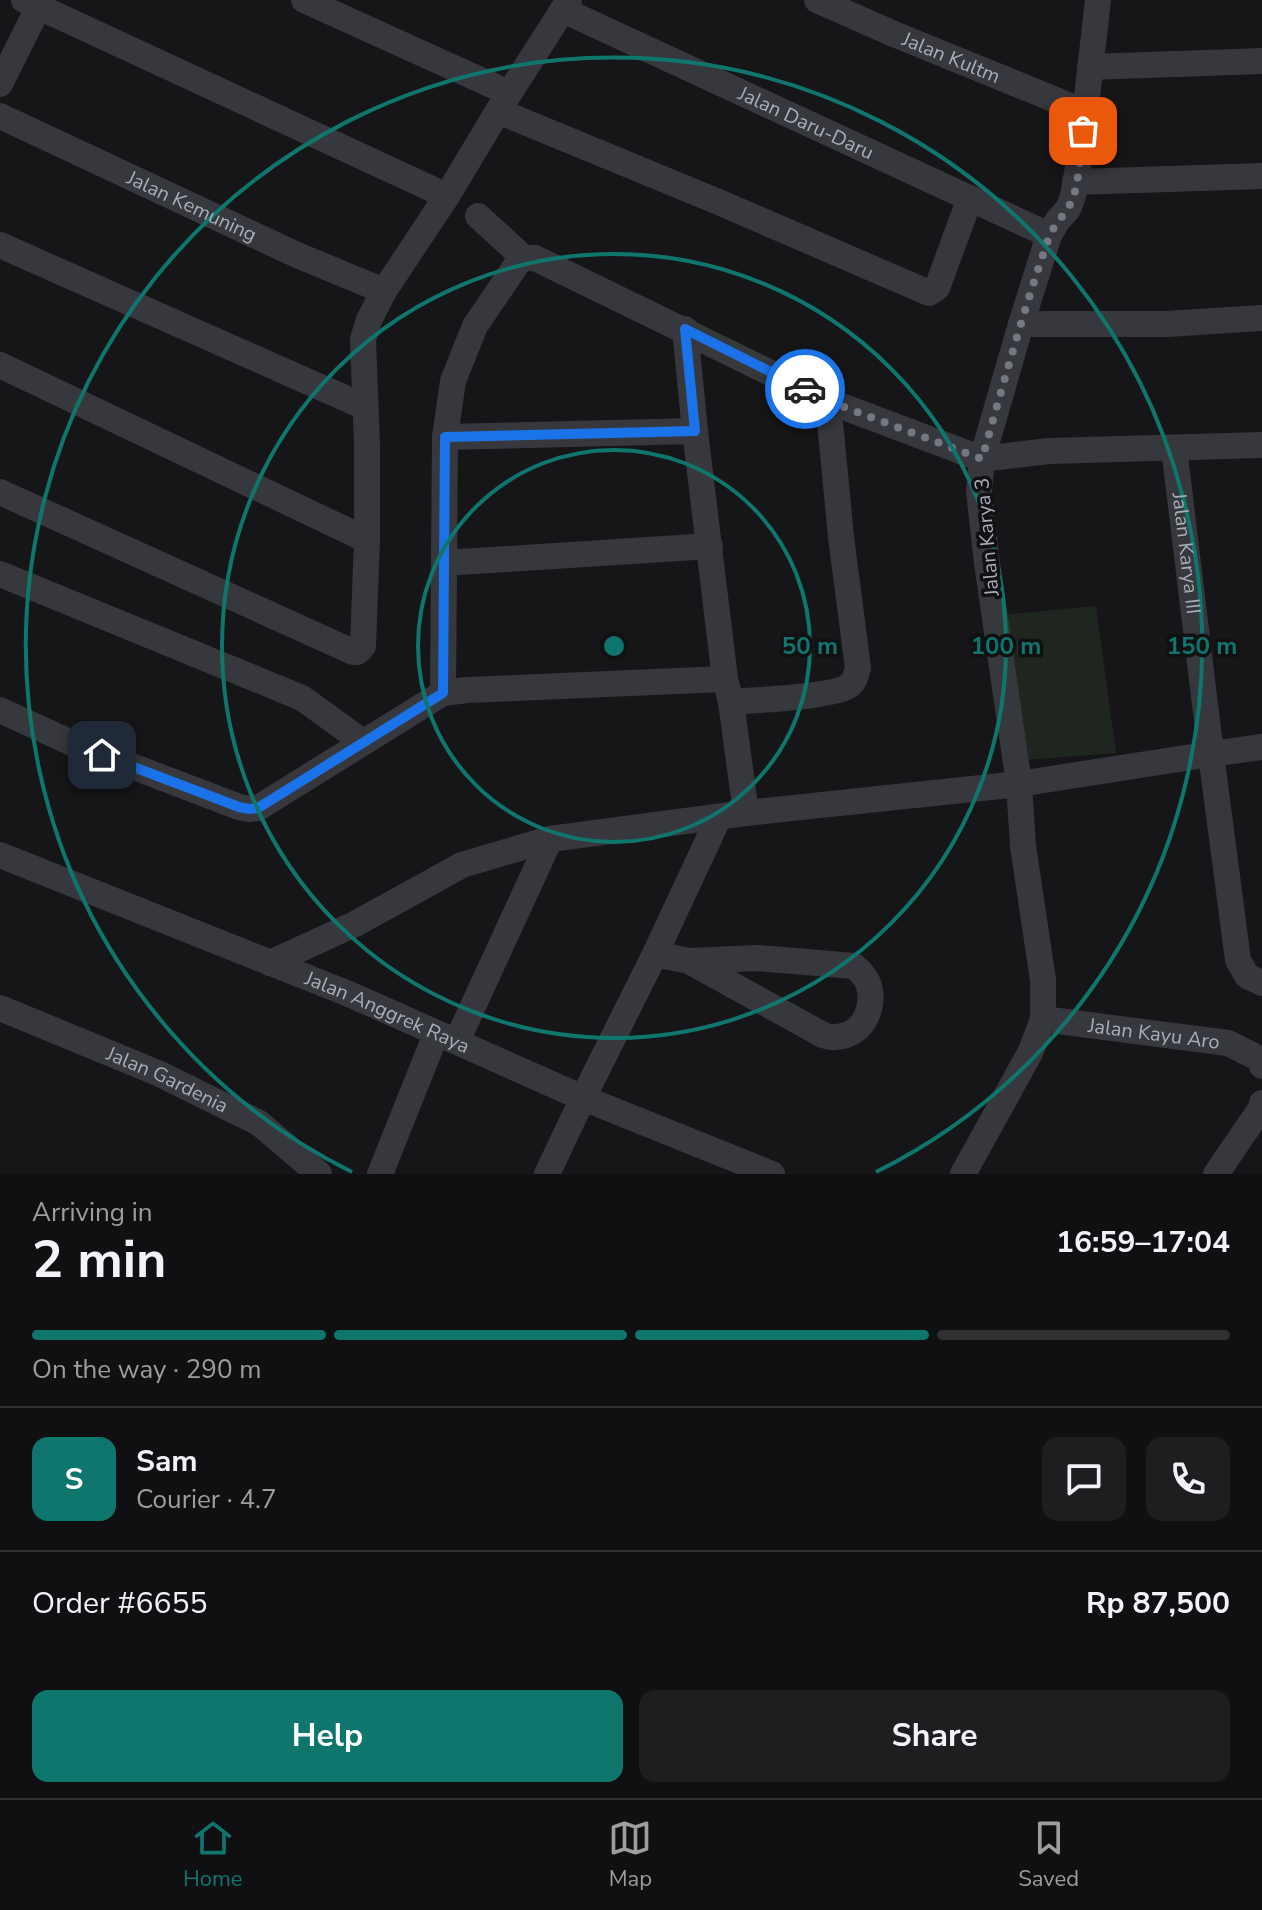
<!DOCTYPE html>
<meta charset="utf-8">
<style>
body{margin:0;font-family:"Nunito Sans",sans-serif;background:#1e1e20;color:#f1f3f6;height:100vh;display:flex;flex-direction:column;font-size:30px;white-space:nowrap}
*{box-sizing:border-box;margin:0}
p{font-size:26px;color:#9c9d9f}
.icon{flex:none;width:44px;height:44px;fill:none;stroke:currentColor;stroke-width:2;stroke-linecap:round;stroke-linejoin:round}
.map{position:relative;height:1174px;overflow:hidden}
.drawer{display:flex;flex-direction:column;background:#101012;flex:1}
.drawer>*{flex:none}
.pin{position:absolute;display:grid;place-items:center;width:68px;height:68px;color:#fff;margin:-34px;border-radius:16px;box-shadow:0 4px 12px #0006}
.courier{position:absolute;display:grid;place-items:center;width:80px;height:80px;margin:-40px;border:6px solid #1a73e8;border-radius:50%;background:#fff;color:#222;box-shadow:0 2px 10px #0007}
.summary em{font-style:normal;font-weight:700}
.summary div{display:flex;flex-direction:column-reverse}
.summary{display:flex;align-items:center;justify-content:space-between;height:136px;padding:0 32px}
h1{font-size:52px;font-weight:700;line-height:60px}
.bar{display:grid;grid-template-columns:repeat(4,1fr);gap:12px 8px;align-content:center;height:96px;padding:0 32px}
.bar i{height:10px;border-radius:6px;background:#303032}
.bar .on{background:#0f766e}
.bar p{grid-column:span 4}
.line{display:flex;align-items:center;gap:20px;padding:0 32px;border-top:2px solid #303032}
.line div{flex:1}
.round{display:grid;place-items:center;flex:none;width:84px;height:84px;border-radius:16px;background:#1e1e20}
.cta{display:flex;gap:16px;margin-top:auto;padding:16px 32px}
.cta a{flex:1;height:92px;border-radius:16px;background:#0f766e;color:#fff;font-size:32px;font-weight:700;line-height:92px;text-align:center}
.cta a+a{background:#1e1e20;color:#f1f3f6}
.tabs{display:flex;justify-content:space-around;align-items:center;height:112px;border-top:2px solid #303032;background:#101012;font-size:22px;color:#9c9d9f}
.tabs a{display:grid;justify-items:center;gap:4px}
.tabs .on{color:#0f766e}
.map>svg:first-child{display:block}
.green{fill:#1e261f}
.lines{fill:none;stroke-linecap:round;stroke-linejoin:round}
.minor{stroke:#37383d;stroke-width:26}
.done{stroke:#757880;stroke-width:8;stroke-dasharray:0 14.4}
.route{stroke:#1a73e8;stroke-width:10}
.ring{fill:none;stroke:#0f766e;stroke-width:4}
.labels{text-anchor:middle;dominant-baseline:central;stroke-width:7;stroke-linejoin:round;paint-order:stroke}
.street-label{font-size:20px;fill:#a8adb8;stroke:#111113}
.centre{fill:#0f766e;stroke:#111113;stroke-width:4}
.ring-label{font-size:24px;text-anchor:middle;font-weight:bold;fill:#0f766e;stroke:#111113;stroke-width:7;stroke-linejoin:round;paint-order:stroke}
</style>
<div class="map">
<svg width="1262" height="1174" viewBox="0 0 1262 1174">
<rect width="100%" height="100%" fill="#161618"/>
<polygon class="green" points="1096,606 1116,753 1024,760 1000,615"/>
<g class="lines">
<g class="minor">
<polyline points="24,0 447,196"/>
<polyline points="304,0 509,93"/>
<path id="s1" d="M817,0L894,34L1085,112"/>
<path id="s2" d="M563,10L1049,235"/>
<polyline points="1090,67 1262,61"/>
<polyline points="0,84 42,0"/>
<polyline points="498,111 721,203 929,293 937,288 970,198"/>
<path id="s3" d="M0,116L297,255L384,291"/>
<polyline points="1075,182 1262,176"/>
<polyline points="478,216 524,258 535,258 828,401 982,459 1049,451 1262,445"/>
<polyline points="0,245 365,407"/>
<polyline points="1021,324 1167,324 1262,318"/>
<polyline points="685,329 695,431 725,679 731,702 746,813"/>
<polyline points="0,365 367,540"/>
<polyline points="445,437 453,381 475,326 517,264 524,258"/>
<path id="s4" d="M1174,448L1211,754L1238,960L1247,976L1262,983"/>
<polyline points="0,492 353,652 357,652 363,646 367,540 367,445 363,339 369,320 384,291 447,196 498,111 569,0"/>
<polyline points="444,563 710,546"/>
<polyline points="0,574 302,698 363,742"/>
<polyline points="443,693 445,437 695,431"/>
<path d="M731,702C753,700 836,697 850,685C855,681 856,674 858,668L841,537L828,401"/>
<polyline points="0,710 74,744 239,807 249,809 258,808 443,693 467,690 725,679"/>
<path id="s5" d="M0,855L349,994L583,1098L772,1174"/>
<path d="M655,954L689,961L823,1035C827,1036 831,1038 836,1037C862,1036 875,1009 869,986C867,978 860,971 854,966L758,958L689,961"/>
<polyline points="270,963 355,924 462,865 550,839 746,813 1019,784 1211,754 1262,747"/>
<path id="s6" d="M0,1008L160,1074L259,1123L319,1174"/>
<path id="s7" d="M1043,1019L1228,1043L1260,1059L1262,1066"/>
<polyline points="457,1041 550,839"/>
<polyline points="380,1174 436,1034"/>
<polyline points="547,1174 583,1098 655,954 719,817"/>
<polyline points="963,1174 1031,1051 1043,1019 1043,980 1023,846 1019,784 987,563 979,491 982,459 1021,324 1049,235 1058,220 1068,209 1073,196 1081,150 1098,0"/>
<polyline points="1216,1174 1261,1108 1262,1103"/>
</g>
</g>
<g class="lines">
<path class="done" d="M805,389L828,401L982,459C1003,385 1023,312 1048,240C1053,224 1067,214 1073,198C1079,180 1081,151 1083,131"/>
<polyline class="route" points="102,755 239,807 249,809 258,808 443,693 445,437 695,431 685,329 805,389"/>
</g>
<g class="ring">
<circle cx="614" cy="646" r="196"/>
<circle cx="614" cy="646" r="392"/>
<path d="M352 1172A588 588 0 1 1 876 1172"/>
</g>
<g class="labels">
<g class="street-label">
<text stroke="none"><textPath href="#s1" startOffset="146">Jalan Kultm</textPath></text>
<text stroke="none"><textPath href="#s2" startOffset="268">Jalan Daru-Daru</textPath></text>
<text stroke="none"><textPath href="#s3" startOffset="212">Jalan Kemuning</textPath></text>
<text transform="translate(987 537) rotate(-95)">Jalan Karya 3</text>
<text stroke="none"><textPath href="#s4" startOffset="106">Jalan Karya III</textPath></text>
<text stroke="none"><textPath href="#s5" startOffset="418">Jalan Anggrek Raya</textPath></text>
<text stroke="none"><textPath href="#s7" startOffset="112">Jalan Kayu Aro</textPath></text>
<text stroke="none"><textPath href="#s6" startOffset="182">Jalan Gardenia</textPath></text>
</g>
</g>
<circle cx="614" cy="646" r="12" class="centre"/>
<g class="ring-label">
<text x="810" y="654">50 m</text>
<text x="1006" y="654">100 m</text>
<text x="1202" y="654">150 m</text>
</g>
</svg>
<div class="pin" style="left:1083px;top:131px;background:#ea580c"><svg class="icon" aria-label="bag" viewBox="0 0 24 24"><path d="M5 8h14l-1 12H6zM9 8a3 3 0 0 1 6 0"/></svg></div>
<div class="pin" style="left:102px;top:755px;background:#1f2937"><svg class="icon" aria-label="home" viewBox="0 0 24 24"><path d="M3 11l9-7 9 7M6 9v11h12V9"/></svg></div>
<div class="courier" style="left:805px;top:389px"><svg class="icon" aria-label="car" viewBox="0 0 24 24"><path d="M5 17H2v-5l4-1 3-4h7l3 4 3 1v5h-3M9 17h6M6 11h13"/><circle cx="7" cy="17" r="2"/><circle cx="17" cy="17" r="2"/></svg></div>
</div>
<section class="drawer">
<div class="summary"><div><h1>2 min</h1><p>Arriving in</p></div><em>16:59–17:04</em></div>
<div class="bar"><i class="on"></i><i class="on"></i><i class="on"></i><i></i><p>On the way · 290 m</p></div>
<div class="line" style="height:144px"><b class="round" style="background:#0f766e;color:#fff">S</b><div><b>Sam</b><p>Courier · 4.7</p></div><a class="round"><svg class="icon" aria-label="chat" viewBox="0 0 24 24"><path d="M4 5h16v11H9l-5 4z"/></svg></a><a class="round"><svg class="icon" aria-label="phone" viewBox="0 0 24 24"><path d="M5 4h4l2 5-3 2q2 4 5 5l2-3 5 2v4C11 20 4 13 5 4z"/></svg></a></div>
<div class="line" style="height:104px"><div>Order #6655</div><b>Rp 87,500</b></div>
<div class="cta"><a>Help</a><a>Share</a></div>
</section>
<nav class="tabs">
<a class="on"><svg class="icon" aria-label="home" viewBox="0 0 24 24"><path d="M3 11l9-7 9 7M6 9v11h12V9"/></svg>Home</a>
<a><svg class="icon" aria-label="map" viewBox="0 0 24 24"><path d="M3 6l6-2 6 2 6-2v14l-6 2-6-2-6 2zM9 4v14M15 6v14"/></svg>Map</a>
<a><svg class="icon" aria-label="saved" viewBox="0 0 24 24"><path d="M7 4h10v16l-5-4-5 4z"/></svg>Saved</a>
</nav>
